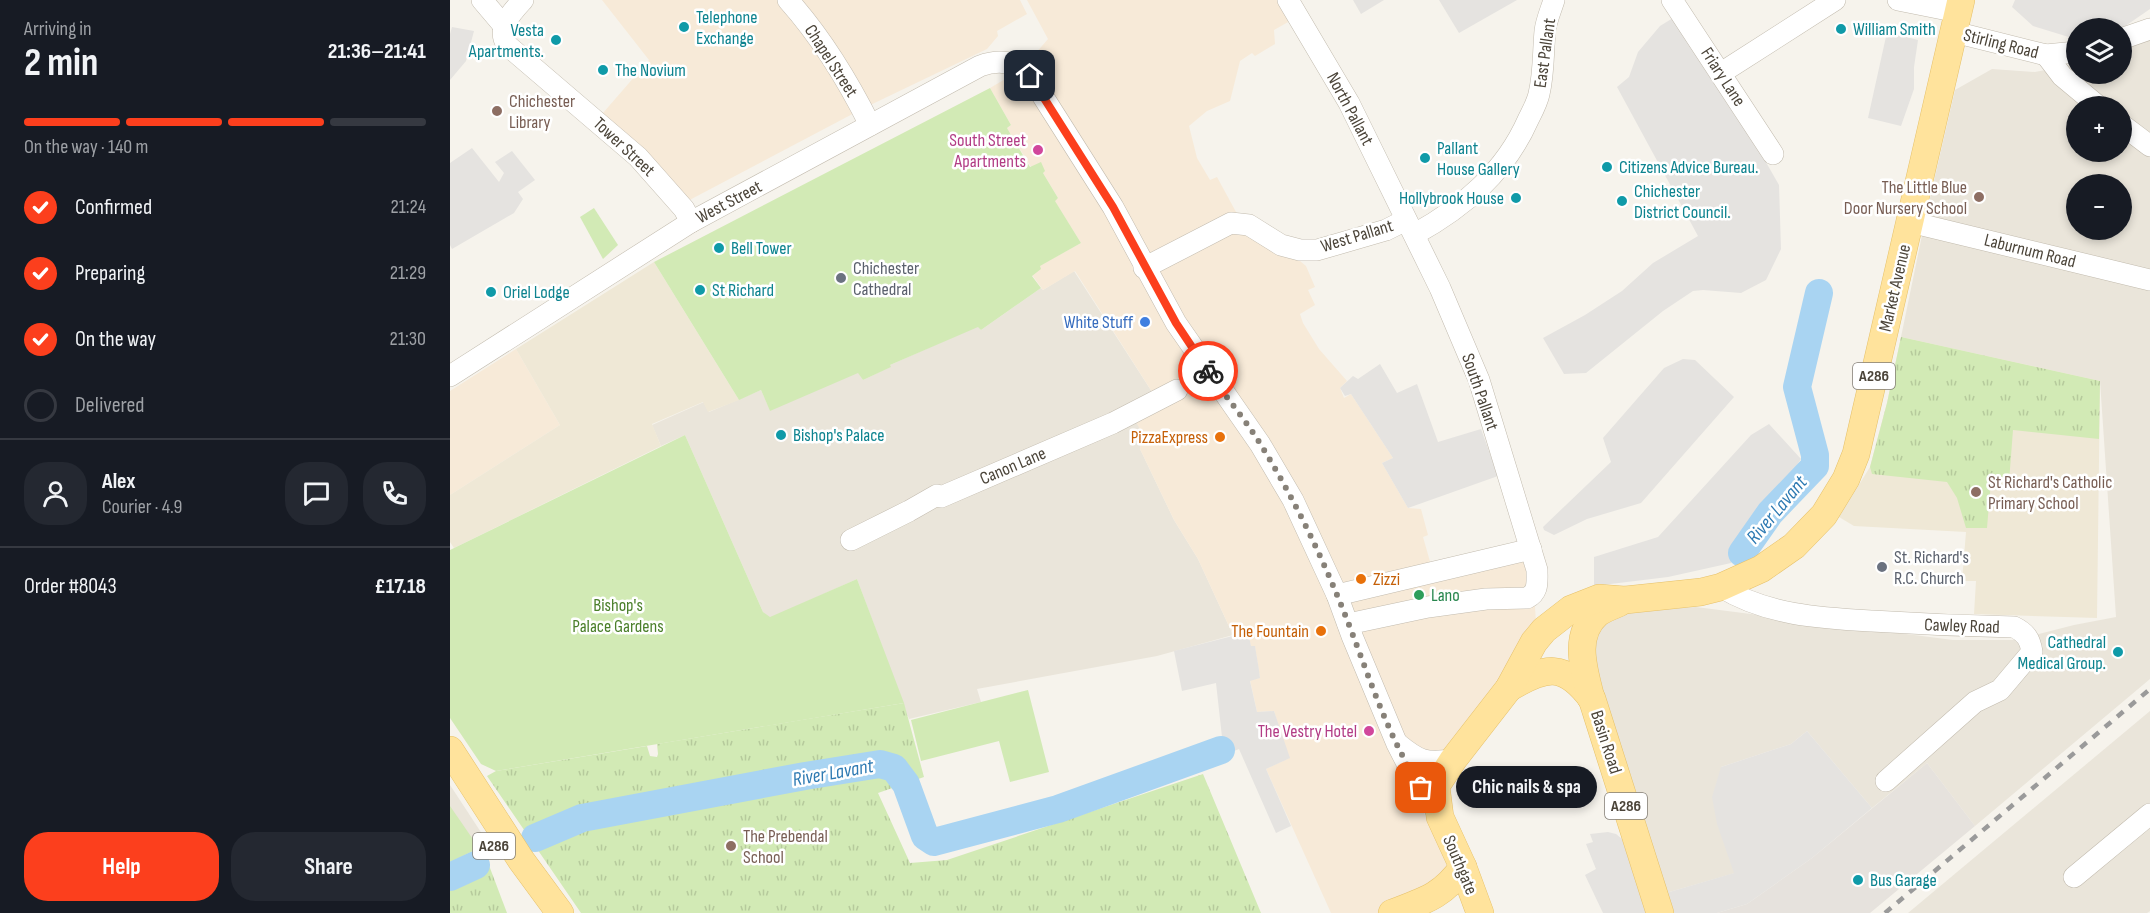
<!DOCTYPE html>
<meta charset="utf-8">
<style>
body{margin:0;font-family:"Sofia Sans Condensed",sans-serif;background:#242831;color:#f1f3f6;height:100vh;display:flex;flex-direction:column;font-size:22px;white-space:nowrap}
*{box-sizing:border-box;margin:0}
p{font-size:20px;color:#9ea1a6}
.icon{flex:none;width:33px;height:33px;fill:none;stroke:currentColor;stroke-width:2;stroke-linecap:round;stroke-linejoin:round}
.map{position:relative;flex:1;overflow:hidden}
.drawer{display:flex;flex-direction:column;background:#171b24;width:450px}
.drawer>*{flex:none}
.controls{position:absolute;left:1616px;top:18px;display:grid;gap:12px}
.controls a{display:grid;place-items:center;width:66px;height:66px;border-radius:50%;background:#171b24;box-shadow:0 3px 9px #0003;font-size:30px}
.pin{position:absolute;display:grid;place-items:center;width:51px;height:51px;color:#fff;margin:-26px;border-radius:12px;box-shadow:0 3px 9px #0006}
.courier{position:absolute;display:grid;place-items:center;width:60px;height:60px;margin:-30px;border:4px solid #fc3f1d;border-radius:50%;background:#fff;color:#222;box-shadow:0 2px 8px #0007}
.bubble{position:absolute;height:42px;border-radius:21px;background:#171b24;box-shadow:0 3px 9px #0003;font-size:20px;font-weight:700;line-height:42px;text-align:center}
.summary em{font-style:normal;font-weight:700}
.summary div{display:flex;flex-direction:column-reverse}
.summary{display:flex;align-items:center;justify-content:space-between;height:102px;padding:0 24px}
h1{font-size:39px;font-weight:700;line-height:45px}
.bar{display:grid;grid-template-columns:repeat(4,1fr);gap:9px 6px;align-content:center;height:72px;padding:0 24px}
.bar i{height:8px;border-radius:4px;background:#363941}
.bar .current{background:#fc3f1d}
.bar p{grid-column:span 4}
.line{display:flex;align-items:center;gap:15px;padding:0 24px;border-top:2px solid #363941}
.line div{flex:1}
.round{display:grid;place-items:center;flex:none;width:63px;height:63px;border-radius:24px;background:#242831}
ol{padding:0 24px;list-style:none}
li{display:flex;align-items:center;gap:18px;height:66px}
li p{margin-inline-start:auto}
li .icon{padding:6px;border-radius:50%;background:#fc3f1d;color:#fff;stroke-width:4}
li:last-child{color:#9ea1a6}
li i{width:33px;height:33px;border:3px solid #363941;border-radius:50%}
.cta{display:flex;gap:12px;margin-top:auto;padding:12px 24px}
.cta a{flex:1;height:69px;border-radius:24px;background:#fc3f1d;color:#fff;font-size:24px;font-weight:700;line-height:69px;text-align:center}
.cta a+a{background:#242831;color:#f1f3f6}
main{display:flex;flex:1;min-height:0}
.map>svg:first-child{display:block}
.residential{fill:#eae5da;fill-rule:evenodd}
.commercial{fill:#f7ead8}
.industrial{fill:#e6e2dd}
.education{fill:#efe8d6}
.grass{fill:url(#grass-tufts)}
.forest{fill:url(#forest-crowns)}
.garden{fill:#d2eab5}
.parking{fill:#e5e3e0}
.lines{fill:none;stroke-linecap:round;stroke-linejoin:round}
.stream{stroke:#a9d4f2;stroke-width:4.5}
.river{stroke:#a9d4f2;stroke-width:28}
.minor-casing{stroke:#c2bbae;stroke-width:22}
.major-casing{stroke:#e6c16a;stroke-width:28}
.minor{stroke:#fff;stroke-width:21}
.major{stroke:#ffe39c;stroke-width:27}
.rail{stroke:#9a9a9a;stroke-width:4.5;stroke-dasharray:8 8;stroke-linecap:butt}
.done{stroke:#878178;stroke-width:6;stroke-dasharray:0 10.8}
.route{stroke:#fc3f1d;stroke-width:8}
.culture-dot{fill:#0f9aa8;stroke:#fff;stroke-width:2}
.education-dot{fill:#8d6e63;stroke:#fff;stroke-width:2}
.hotel-dot{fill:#d1479c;stroke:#fff;stroke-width:2}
.worship-dot{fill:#6b7280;stroke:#fff;stroke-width:2}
.shop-dot{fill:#3f7fe0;stroke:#fff;stroke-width:2}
.food-dot{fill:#e8710a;stroke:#fff;stroke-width:2}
.leisure-dot{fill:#2e9e5b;stroke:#fff;stroke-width:2}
.labels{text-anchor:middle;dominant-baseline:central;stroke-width:5;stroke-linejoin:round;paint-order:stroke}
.shield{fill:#fff;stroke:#817c74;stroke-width:1.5}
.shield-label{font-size:16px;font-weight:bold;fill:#4b4439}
.culture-label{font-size:18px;fill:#0d838f;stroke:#fff;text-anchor:start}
.street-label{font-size:18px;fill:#4b4439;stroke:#fff}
.education-label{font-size:18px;fill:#785e54;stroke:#fff;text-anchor:start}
.hotel-label{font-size:18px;fill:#b23c85;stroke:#fff;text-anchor:end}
.worship-label{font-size:18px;fill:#5b616d;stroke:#fff;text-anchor:start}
.shop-label{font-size:18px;fill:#366cbe;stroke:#fff;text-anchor:end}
.food-label{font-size:18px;fill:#c56008;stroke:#fff;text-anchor:end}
.leisure-label{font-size:18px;fill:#27864d;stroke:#fff;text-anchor:start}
.park-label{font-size:18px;fill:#4a7f2a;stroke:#fff}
.water-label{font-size:20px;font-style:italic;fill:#2e7ab2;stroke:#fff}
</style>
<main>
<section class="drawer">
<div class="summary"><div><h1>2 min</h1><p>Arriving in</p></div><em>21:36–21:41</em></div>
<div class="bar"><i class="current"></i><i class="current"></i><i class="current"></i><i></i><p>On the way · 140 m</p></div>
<ol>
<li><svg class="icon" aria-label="check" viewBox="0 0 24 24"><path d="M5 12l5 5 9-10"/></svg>Confirmed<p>21:24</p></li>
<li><svg class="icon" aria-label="check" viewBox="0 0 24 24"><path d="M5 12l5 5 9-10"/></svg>Preparing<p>21:29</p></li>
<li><svg class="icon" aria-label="check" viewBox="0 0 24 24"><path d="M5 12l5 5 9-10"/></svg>On the way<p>21:30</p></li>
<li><i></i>Delivered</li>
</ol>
<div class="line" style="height:108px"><a class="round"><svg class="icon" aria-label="person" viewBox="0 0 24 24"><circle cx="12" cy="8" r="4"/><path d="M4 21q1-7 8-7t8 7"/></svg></a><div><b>Alex</b><p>Courier · 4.9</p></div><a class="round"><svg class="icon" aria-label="chat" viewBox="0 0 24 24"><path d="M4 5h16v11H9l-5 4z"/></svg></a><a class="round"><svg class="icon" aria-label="phone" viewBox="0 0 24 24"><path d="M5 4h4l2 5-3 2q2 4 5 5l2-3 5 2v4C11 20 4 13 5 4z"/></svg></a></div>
<div class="line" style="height:78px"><div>Order #8043</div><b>£17.18</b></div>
<div class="cta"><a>Help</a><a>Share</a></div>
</section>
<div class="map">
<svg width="1700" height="913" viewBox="0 0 1700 913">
<defs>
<pattern id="grass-tufts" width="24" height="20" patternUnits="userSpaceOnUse" patternTransform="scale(1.5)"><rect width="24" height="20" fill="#d2eab5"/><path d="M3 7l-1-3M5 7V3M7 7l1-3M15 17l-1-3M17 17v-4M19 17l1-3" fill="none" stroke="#b6ca9c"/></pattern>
<pattern id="forest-crowns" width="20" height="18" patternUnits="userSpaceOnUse" patternTransform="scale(1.5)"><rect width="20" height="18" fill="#d2eab5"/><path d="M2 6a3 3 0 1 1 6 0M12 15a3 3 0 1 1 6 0" fill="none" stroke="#b6ca9c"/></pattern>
</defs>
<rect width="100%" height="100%" fill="#f6f3ec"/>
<g class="residential">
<path d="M1700,17V679L1525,826L1477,763L1422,808L1357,731L1341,744L1271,767L1285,873L1216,893L1141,662L1145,635L1151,625L1171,612L1246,607L1503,640H1566L1624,625L1666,617L1650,381L1451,337L1477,211L1505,90L1542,69L1585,72L1626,64V74H1671V46ZM1626,106H1671V152H1626ZM1626,184H1671V230H1626Z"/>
<polygon points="624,271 704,395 692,433 690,449 724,520 748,559 783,635 707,656 527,689 531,702 459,719 407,579 320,618 316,615 313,612 235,435 211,446 202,425 254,402 259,412 311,390 320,410 408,372 413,380 440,367 440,365 528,326 531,330 591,288 593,290"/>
<polygon points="1700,711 1700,911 1697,913 1458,913"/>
<polygon points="0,785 38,843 0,862"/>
</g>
<g class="commercial">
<polygon points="152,0 570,0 577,14 547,31 548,36 537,49 412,109 232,204 146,121 199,60"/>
<polygon points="577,0 838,0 847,17 824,30 825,44 805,56 802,53 790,61 780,101 757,111 739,126 747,158 760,180 767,177 792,223 831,245 856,266 865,287 858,290 865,305 850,314 853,323 869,349 897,381 890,388 894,398 901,394 943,458 932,463 958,508 971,509 978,535 973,537 983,572 1081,549 1086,622 1003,760 957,775 996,863 1001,884 942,913 881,913 816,769 839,758 824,711 807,712 800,680 810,678 805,647 801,647 798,632 783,635 748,559 724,520 690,449 692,433 686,422 704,395 625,271 593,290 582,275 589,266 631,243 604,200 608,198 593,173 591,163 581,167 557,128 561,125 540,88 572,69 598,39"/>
<polygon points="66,349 110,425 0,495 0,391"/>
</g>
<polygon class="industrial" points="1477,763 1525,826 1420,913 1267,913 1297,904 1362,858"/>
<g class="education">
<polygon points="204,262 289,400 258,412 253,402 202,424 211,446 4,548 0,542 0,495 110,425 66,349"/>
<polygon points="1451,337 1650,381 1647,618 1524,614 1526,581 1512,581 1516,532 1404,526 1389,517 1420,467 1437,403"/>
</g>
<g class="grass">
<polygon points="1451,337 1650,381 1649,439 1563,430 1559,482 1541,481 1537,528 1516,528 1507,498 1497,482 1422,474 1420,467 1437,403"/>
<polygon points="454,703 474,777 428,793 460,863 497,860 753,774 811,913 131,913 37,776 46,771 197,746 200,756 207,757 208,754 207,744"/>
<polygon points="40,868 57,913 0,913 0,885"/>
</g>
<polygon class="forest" points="29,848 40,868 0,885 0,862"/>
<g class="garden">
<polygon points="540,88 561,125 557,128 580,167 591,162 595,171 593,173 608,198 605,201 631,243 590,266 591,269 582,276 591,288 531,330 528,327 440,365 441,367 413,380 408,373 320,411 311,390 289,400 204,262"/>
<polygon points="144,208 168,245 153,259 130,217"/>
<polygon points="235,435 313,612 320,617 407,579 454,703 46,771 31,764 0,718 0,550"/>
<polygon points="578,690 599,772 560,782 549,741 471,761 461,720"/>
<polygon points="0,806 29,848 0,862"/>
</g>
<g class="parking">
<polygon points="903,0 934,0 911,14"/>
<polygon points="989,0 1067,0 1009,33"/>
<polygon points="1565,0 1700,0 1700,9 1671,29 1626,28 1626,38 1622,38 1583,26 1562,7"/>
<polygon points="1223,18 1293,122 1329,185 1331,249 1316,280 1291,293 1253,290 1243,291 1213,311 1136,373 1114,374 1093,338 1135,315 1172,291 1203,263 1248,236 1167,87 1179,77 1188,52 1210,26"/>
<polygon points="2,27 24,31 16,61 0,80 0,34"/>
<polygon points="1437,32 1468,40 1464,67 1464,89 1451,126 1418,118"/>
<polygon points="22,148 49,182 54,173 45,162 62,151 85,180 68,192 73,199 64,213 2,249 0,245 0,163"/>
<polygon points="1233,359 1245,360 1284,397 1191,503 1137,519 1104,535 1094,530 1093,527 1161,462 1153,438 1214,368"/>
<polygon points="930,364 947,393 967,384 988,442 1031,429 1048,476 958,508 932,463 943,458 901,394 895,396 890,388 903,376 908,379"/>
<polygon points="1319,424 1351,459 1281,563 1218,577 1144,586 1144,557 1208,537 1301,435"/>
<polygon points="798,632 801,646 805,646 809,670 810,678 800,681 807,712 824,711 840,758 816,769 841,826 826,833 789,749 774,755 766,683 732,691 724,651"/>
<polygon points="1357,731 1422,808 1362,858 1297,904 1267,913 1222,913 1216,893 1284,873 1267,824 1262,797 1271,767 1341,744"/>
<polygon points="1158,832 1166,834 1172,839 1197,913 1153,913 1135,875 1146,869 1136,844 1143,842 1140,834"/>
</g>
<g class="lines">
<polyline class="stream" points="771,750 771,754"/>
<g class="river">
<polyline points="1292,553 1320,513 1365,466 1365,455 1347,387 1369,293"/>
<polyline points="85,838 132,818 355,776 430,764 444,768 456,784 475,836 484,842 608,809 771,750"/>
<polyline points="0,877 26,865"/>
</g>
<g class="minor-casing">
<g id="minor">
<polyline points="32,0 54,26"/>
<path d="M73,0C62,12 46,28 57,45L188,157L234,209L241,222"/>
<path d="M338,0C371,37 398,81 420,125"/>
<path d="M838,0L899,103L990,288L1029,380L1087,570C1087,582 1089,592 1077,598L1036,599L978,607L898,624"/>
<polyline points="1222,0 1323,154"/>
<polyline points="1448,0 1508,12"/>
<polyline points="1504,32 1596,55 1626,52"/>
<polyline points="1671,39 1700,29"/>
<polyline points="1596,55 1612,76 1648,106"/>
<polyline points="1271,73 1385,0"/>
<polyline points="1671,124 1700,146"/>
<polyline points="1460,222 1700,280"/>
<path d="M965,234C1014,207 1055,172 1078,120C1082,112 1087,103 1089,94C1094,73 1093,53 1095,31C1096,21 1101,10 1104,0"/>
<polyline points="694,268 781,223 799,225 831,245 850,250 867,250 936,230 956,220"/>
<path d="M0,376L241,222L530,66C549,59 566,61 580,76L663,207L726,323L810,444L843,500L887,595L902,636L947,744L962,773L988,813"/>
<polyline points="741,382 759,373"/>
<polyline points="401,540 459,511 487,495 491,497 663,423 727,390"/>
<path d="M1271,587C1316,615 1370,618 1422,621C1469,624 1516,626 1564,627C1576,633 1580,639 1582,652L1550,690L1525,702L1436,781"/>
<polyline points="887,595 1081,549"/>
<path d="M948,744C970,762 975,763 1003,760"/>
<polyline points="1624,877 1700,814"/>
</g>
</g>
<g class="major-casing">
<g id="major">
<path d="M1059,688C1096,666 1114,662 1142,699L1210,913"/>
<path d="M1141,698C1134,670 1122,635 1148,613C1154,609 1162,606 1169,603"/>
<polyline points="0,750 71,860 110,913"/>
<path d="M942,913C974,901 993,896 1013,867"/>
<polyline points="1030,913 1013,867 990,817 986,786 1003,760 1059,688 1084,642 1094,630 1121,609 1149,598 1175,600 1251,592 1271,587 1311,569 1344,546 1374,515 1396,479 1406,454 1412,428 1511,0"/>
</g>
</g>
<use href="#minor" class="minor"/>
<use href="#major" class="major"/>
<polyline class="rail" points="1435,913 1700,689"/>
</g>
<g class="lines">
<path class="done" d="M758,371C775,396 795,419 811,445C840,492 866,544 887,595C914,659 933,729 971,788"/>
<polyline class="route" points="580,76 663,207 726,323 758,371"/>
</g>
<g class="culture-dot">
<circle cx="234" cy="27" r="6"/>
<circle cx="1391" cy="29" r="6"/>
<circle cx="106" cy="40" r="6"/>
<circle cx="153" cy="70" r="6"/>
<circle cx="975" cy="158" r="6"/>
<circle cx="1157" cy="167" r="6"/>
<circle cx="1066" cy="198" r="6"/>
<circle cx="1172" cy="201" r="6"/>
<circle cx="269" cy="248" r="6"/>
<circle cx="250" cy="290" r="6"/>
<circle cx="41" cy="292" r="6"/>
<circle cx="331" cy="435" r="6"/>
<circle cx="1668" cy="652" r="6"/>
<circle cx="1408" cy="880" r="6"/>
</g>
<g class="education-dot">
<circle cx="47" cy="111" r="6"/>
<circle cx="1529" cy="197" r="6"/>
<circle cx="1526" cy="492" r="6"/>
<circle cx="281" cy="846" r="6"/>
</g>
<g class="hotel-dot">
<circle cx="588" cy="150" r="6"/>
<circle cx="919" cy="731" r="6"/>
</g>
<g class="worship-dot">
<circle cx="391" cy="278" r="6"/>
<circle cx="1432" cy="567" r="6"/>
</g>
<circle class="shop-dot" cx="695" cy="322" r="6"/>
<g class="food-dot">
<circle cx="770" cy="437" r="6"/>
<circle cx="911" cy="579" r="6"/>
<circle cx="871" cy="631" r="6"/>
</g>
<circle class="leisure-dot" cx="969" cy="595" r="6"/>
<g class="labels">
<g class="shield">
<rect x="1403" y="363" width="42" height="26" rx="4.5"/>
<rect x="1155" y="793" width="42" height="26" rx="4.5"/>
<rect x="23" y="833" width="42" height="26" rx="4.5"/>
</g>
<g class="shield-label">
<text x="1424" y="376">A286</text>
<text x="1176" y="806">A286</text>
<text x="44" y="846">A286</text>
</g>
<g class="culture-label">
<text x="246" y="17">Telephone<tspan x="246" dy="21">Exchange</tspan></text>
<text x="1403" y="29">William Smith</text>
<text x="94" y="30" text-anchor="end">Vesta<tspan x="94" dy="21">Apartments.</tspan></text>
<text x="165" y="70">The Novium</text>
<text x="987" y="148">Pallant<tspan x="987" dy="21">House Gallery</tspan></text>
<text x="1169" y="167">Citizens Advice Bureau.</text>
<text x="1184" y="191">Chichester<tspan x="1184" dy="21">District Council.</tspan></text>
<text x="1054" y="198" text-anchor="end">Hollybrook House</text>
<text x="281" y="248">Bell Tower</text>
<text x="262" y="290">St Richard</text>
<text x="53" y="292">Oriel Lodge</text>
<text x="343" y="435">Bishop's Palace</text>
<text x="1656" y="642" text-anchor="end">Cathedral<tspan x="1656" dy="21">Medical Group.</tspan></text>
<text x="1420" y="880">Bus Garage</text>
</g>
<g class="street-label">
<text transform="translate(1551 44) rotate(14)">Stirling Road</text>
<text transform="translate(1095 53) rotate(-82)">East Pallant</text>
<text transform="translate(381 61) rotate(57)">Chapel Street</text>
<text transform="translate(1273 77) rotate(57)">Friary Lane</text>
<text transform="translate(900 109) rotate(62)">North Pallant</text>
<text transform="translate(174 147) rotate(43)">Tower Street</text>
<text transform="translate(279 202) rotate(-28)">West Street</text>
<text transform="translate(907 236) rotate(-17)">West Pallant</text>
<text transform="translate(1580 251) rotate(14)">Laburnum Road</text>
<text transform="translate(1445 288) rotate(-77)">Market Avenue</text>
<text transform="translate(1030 392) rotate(71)">South Pallant</text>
<text transform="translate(563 466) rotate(-23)">Canon Lane</text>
<text transform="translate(1512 626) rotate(2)">Cawley Road</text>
<text transform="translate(1156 742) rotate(72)">Basin Road</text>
<text transform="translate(1010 865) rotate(67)">Southgate</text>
</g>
<g class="education-label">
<text x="59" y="101">Chichester<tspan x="59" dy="21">Library</tspan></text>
<text x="1517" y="187" text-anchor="end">The Little Blue<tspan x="1517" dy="21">Door Nursery School</tspan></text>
<text x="1538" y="482">St Richard's Catholic<tspan x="1538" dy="21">Primary School</tspan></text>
<text x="293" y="836">The Prebendal<tspan x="293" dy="21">School</tspan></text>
</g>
<g class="hotel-label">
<text x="576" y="140">South Street<tspan x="576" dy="21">Apartments</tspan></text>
<text x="907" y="731">The Vestry Hotel</text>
</g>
<g class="worship-label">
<text x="403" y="268">Chichester<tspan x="403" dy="21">Cathedral</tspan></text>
<text x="1444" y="557">St. Richard's<tspan x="1444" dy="21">R.C. Church</tspan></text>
</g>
<g class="shop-label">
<text x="683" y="322">White Stuff</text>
</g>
<g class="food-label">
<text x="758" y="437">PizzaExpress</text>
<text x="923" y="579" text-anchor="start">Zizzi</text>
<text x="859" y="631">The Fountain</text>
</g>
<g class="leisure-label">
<text x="981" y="595">Lano</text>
</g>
<g class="park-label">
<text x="168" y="605">Bishop's<tspan x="168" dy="21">Palace Gardens</tspan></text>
</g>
<g class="water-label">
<text transform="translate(1327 510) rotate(-50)">River Lavant</text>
<text transform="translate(383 773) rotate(-10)">River Lavant</text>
</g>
</g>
</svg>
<div class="controls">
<a><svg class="icon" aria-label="layers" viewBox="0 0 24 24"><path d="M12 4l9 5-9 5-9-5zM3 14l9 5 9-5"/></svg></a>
<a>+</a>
<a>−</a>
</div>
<div class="pin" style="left:971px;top:788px;background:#ea580c"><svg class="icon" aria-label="bag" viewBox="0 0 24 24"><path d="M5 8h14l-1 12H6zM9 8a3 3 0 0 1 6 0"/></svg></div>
<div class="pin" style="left:580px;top:76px;background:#1f2937"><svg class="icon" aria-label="home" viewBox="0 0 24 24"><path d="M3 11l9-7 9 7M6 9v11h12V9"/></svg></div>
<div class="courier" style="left:758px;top:371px"><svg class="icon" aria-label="bike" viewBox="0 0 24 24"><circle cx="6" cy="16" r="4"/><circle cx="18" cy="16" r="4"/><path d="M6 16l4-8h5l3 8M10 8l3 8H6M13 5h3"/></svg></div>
<div class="bubble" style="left:1006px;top:766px;width:141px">Chic nails &amp; spa</div>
</div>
</main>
